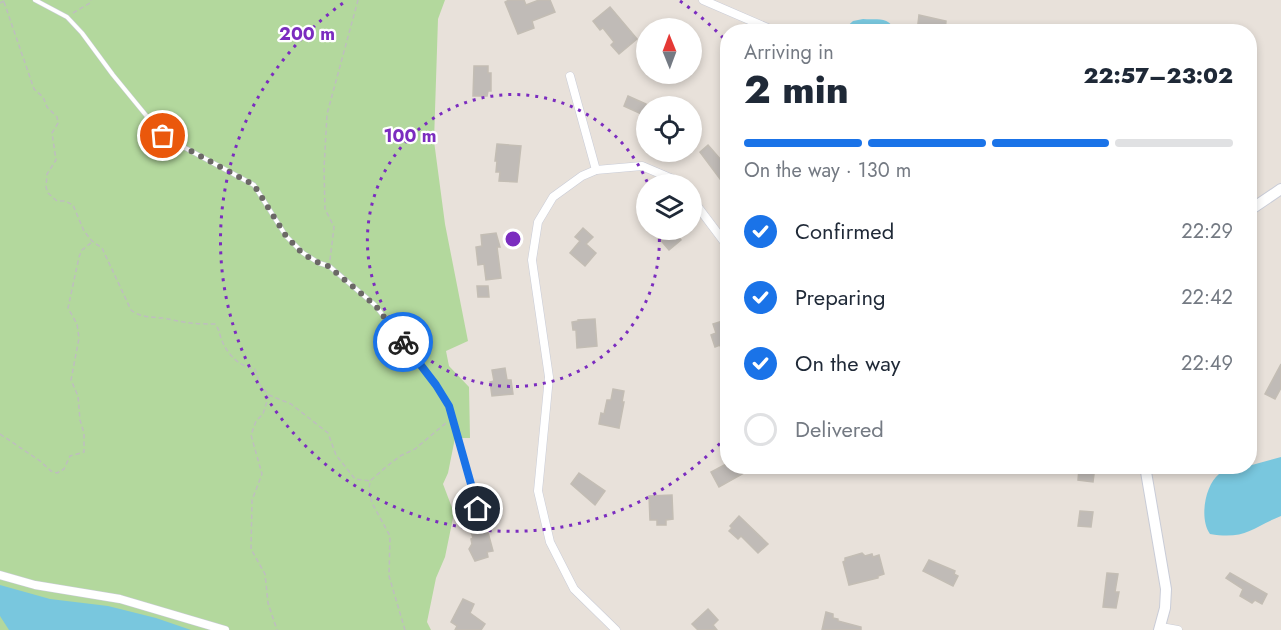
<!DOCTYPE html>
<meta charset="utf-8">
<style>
body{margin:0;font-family:Jost,sans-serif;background:#f2f2f3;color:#1f2937;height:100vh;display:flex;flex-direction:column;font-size:22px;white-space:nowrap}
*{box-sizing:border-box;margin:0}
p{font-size:20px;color:#747a83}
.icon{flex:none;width:33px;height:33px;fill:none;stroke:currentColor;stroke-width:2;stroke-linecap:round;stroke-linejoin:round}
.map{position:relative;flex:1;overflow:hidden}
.side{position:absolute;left:720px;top:24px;width:537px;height:450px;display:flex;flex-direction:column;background:#fff;border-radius:24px;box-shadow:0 3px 9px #0003}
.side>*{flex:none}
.needle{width:39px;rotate:359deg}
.tools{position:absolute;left:636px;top:18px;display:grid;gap:12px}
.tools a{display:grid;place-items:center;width:66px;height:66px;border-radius:50%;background:#fff;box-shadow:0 3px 9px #0003;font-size:30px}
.pin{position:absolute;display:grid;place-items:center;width:51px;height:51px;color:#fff;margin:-26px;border:3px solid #fff;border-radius:50%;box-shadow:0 2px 6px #0007}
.courier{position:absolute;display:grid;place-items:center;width:60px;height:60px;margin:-30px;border:4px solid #1a73e8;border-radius:50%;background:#fff;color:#222;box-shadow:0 2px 8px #0007}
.overview em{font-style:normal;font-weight:800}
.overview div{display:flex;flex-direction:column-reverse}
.overview{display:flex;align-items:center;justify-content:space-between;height:102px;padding:0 24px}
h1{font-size:39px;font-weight:800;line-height:45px}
.bar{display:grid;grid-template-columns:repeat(4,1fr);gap:9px 6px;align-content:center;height:72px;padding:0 24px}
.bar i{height:8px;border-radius:4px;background:#e0e1e3}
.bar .current{background:#1a73e8}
.bar p{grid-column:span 4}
ol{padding:0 24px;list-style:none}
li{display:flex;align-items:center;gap:18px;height:66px}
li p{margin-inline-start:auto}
li .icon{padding:6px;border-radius:50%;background:#1a73e8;color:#fff;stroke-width:4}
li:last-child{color:#747a83}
li i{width:33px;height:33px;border:3px solid #e0e1e3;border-radius:50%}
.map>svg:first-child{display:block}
.green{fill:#b3d89d}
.water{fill:#79c7de}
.building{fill:#c0bbb7;stroke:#c3bdb4;stroke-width:1.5}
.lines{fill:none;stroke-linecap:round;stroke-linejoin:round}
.lane-casing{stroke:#c9ccd7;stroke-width:5}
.street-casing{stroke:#c9ccd7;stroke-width:9}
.secondary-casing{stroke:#c9ccd7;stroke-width:12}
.path{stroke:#bebebe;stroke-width:1.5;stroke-dasharray:4.5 3;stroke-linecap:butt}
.lane{stroke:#fff;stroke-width:4}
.street{stroke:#fff;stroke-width:8}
.secondary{stroke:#fff;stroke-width:10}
.done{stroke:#6b6866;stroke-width:6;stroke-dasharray:0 10.8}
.route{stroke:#1a73e8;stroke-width:8}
.ring{fill:none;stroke:#7b2cbf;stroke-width:3;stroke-dasharray:3 6}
.centre{fill:#7b2cbf;stroke:#fff;stroke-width:3}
.ring-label{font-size:18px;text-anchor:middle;font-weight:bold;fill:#7b2cbf;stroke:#fff;stroke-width:4.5;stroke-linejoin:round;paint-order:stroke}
</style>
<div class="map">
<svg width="1281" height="630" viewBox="0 0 1281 630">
<rect width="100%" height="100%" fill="#e8e1da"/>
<polygon class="green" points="0,0 445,0 438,19 434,141 445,224 468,341 446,351 449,366 469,387 470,438 455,438 448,473 443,484 454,513 445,557 436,578 427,622 431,630 0,630"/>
<g class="water">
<path d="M863,19C878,20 889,16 895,31H842L853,21Z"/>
<path d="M1281,457V516C1251,528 1245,540 1210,534C1199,519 1205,485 1219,474Z"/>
<polygon points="0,585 50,599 108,606 156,618 191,630 9,630 0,616"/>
</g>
<g class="building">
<polygon points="509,0 524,0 526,5 539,0 550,0 555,12 532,21 534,28 518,34 505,2"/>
<polygon points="610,7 637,39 619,54 611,45 614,42 603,28 600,30 593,21"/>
<polygon points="919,15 946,21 945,32 917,32"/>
<polygon points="474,66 488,66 488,73 491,73 491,91 488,91 487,96 473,96"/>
<polygon points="628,96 646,104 646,116 624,106"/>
<polygon points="497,144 521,146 517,182 499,181 500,172 496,172 497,161 495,161"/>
<polygon points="708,145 728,168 728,172 720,179 700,152"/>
<polygon points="583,228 593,237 586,244 596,253 585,266 570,253 580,241 575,237"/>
<polygon points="652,230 672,230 681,240 669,250"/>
<polygon points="496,233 500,247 497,247 501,278 486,280 484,264 478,265 476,247 482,246 481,235"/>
<polygon points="477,286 488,286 489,297 478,297"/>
<polygon points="595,319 597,346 577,348 576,330 573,330 572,322 578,321 578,320"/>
<polygon points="726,320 728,325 726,362 720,345 715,347 711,335 716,333 713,324"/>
<polygon points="1281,364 1281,388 1275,399 1265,394"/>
<polygon points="505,368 507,380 511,380 513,394 492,396 490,382 494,381 492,370"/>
<polygon points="613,389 624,391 622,402 624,402 619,428 599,424 601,413 604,414 607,400 611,400"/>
<polygon points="728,463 728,466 741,466 744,473 719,487 711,472"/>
<polygon points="1081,466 1095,466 1093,482 1078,480 1079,469 1081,469"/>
<polygon points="579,473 605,491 595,505 571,484"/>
<polygon points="672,495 673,519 666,520 666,525 657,525 657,520 650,520 649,496"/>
<polygon points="1080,511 1093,512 1091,527 1078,526"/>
<polygon points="483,514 493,551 487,552 488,557 475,561 469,549 472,544 471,539 473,538 467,518"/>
<polygon points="739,516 768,544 758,553 741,536 738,539 729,531 732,528 730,526"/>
<polygon points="862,553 865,556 872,554 873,557 879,555 884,574 878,576 878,578 849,585 843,562 845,561 845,558"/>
<polygon points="929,560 955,571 954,574 958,576 953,586 923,571"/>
<polygon points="1107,573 1118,574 1115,592 1119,592 1116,608 1103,607"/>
<polygon points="1230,573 1267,594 1262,604 1255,600 1252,603 1240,596 1243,589 1226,578"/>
<polygon points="463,599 474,604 470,613 485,624 481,630 455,630 457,626 451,622"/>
<polygon points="708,609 718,620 713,625 717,630 698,630 692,624"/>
<polygon points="826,612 833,614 833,618 838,619 838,621 861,627 861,630 822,630"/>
</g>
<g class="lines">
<g class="lane-casing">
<polyline id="lane" points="35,0 67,17 82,33 113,75 163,136 254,185 286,236 303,253 319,263 329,266 375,305 444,396 453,417 478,509"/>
</g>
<g class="street-casing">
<g id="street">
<polyline points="703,0 777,32"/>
<polyline points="570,76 596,170"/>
<polyline points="692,199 728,247"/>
<polyline points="0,575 35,585 120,599 225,630"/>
<polyline points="1161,627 1178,630"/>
<polyline points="616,630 574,589 550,542 538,491 549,377 532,260 538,222 553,197 582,176 596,170 642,166 675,180 679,184"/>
</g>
</g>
<g class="secondary-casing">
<g id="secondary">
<polyline points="1250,210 1281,189"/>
<polyline points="1145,466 1166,589 1165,608 1159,630"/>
</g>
</g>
<g class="path">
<path d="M4,2L34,89L43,97L47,107L57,117L58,123L52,133L56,160L47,174L46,187L48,193L57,201H65L73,205L84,231L92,241L102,248L131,310C142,319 155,316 168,319C187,323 195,324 215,324C219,329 219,332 221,338C226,353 239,367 255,369L260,385L269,395L291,404L328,433L336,455L355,479L370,481"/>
<polyline points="0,3 6,0"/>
<polyline points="73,13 90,3 91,0"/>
<polyline points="330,260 334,227 325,209 324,169 327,114 358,0"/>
<polyline points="269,395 263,414 256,421 251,435 262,474 252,500 251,549 265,574 268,603 277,630"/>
<polyline points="0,434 40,461 51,471 57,473 64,469 70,456 84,452 84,433 80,420 78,396 71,380 79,338 77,324 68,308 79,257 82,250 92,242"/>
<polyline points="405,630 389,576 390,536 372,503 369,489 370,481 386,467 400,456 415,449 447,422"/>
</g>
<use href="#lane" class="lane"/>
<use href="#street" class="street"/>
<use href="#secondary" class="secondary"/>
</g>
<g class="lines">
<polyline class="done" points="163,136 254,185 286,236 303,254 319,263 328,266 375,305 403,342"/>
<polyline class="route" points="403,342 436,385 449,406 478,509"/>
</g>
<g class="ring">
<path d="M659 230A146 146 0 1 1 648 184"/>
<path d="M726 437A291 291 0 1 1 346 1M680 1A291 291 0 0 1 726 41"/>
</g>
<circle cx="513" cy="239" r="9" class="centre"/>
<g class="ring-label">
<text x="307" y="40">200 m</text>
<text x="410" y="142">100 m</text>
</g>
</svg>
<div class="tools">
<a><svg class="needle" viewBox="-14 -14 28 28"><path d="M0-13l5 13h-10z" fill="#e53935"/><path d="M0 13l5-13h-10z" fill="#747a83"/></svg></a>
<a><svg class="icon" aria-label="locate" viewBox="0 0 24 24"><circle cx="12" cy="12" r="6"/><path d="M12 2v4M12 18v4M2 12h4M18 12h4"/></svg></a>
<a><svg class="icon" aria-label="layers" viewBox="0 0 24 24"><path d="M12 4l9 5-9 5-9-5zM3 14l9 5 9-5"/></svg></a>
</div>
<div class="pin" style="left:163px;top:136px;background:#ea580c"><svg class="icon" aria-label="bag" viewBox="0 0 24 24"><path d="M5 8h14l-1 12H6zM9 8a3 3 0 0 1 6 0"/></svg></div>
<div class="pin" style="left:478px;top:509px;background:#1f2937"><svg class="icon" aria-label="home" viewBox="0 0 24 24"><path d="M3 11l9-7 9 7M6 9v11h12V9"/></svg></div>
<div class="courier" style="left:403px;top:342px"><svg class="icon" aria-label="bike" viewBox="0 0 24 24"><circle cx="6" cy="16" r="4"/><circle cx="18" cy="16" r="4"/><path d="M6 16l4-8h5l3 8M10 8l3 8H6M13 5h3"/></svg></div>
<section class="side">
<div class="overview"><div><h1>2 min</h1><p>Arriving in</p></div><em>22:57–23:02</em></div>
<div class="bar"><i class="current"></i><i class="current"></i><i class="current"></i><i></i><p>On the way · 130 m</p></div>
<ol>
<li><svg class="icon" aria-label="check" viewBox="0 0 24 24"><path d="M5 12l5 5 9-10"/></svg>Confirmed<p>22:29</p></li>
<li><svg class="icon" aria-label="check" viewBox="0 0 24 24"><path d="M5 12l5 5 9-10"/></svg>Preparing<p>22:42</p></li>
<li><svg class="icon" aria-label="check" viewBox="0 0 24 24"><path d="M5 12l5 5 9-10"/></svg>On the way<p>22:49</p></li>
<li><i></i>Delivered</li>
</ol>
</section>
</div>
